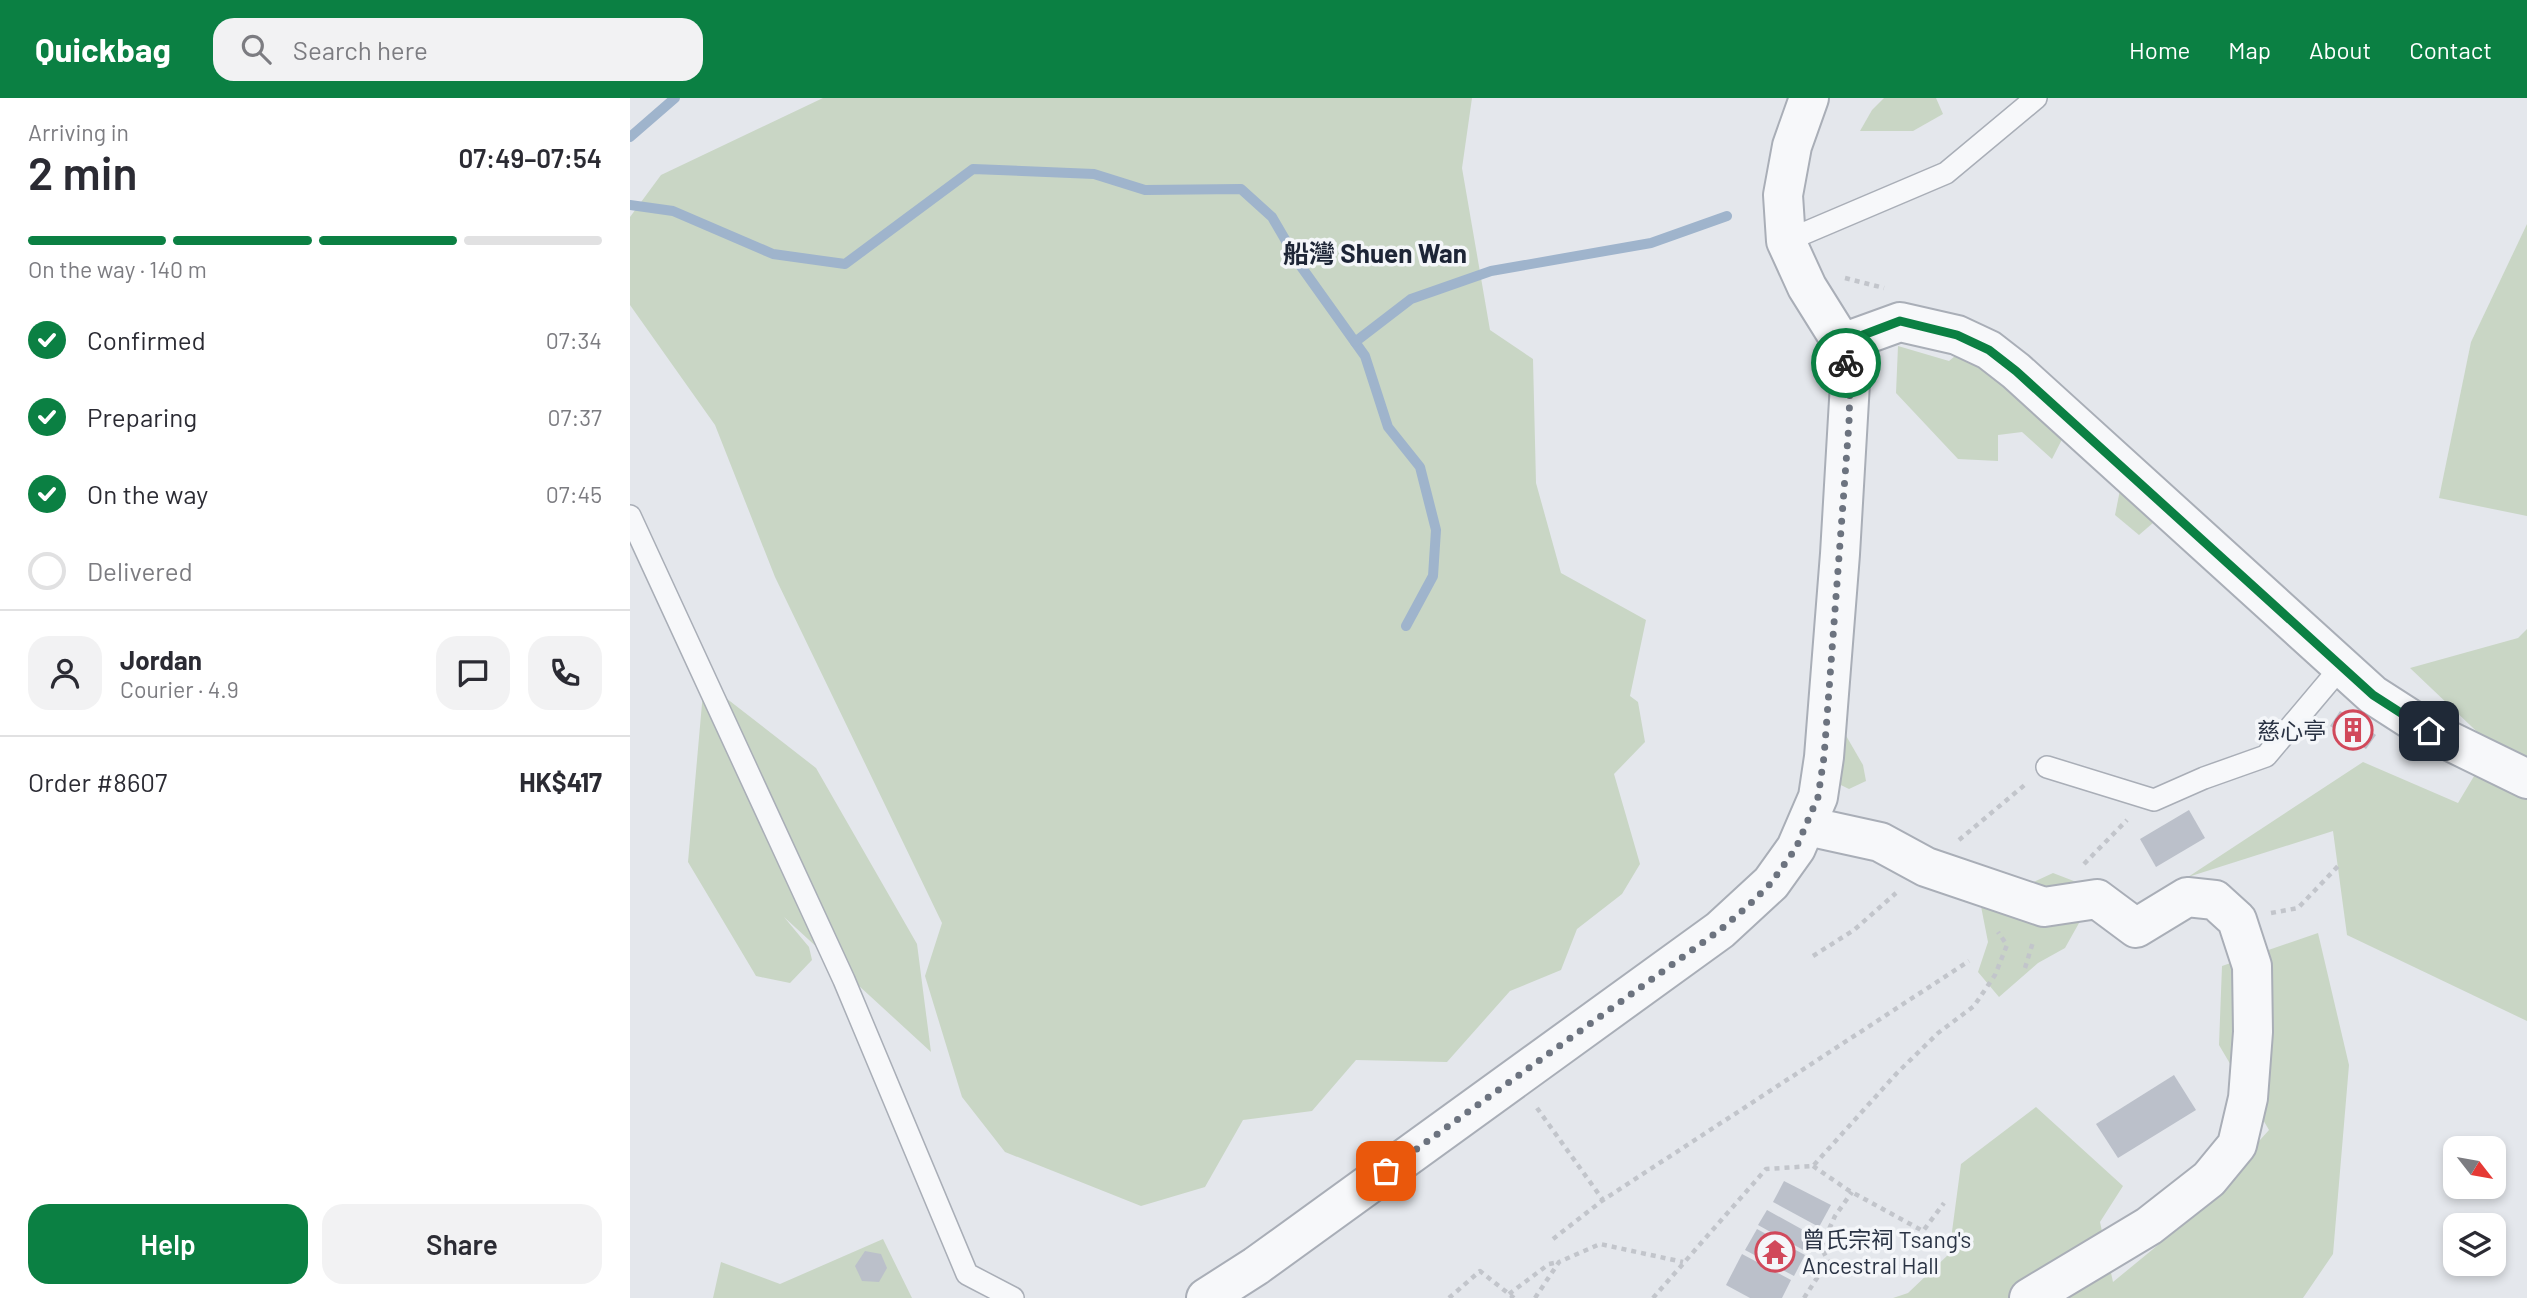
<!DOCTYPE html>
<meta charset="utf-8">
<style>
body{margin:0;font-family:Barlow,"Noto Sans TC",sans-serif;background:#f2f2f3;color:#2b2b33;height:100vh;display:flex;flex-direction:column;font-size:26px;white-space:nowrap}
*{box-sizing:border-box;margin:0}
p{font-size:23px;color:#7c7c81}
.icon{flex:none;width:38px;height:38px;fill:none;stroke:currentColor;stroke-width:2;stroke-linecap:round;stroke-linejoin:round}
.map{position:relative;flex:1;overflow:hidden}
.panel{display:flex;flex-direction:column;background:#fff;width:630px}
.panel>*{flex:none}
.needle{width:46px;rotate:121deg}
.fabs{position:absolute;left:1813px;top:1038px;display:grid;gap:14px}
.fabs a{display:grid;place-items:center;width:63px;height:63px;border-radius:14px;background:#fff;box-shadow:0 4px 10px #0003;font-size:35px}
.pin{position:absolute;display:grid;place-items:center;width:60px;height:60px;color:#fff;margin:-30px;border-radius:14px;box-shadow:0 4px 10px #0006}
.courier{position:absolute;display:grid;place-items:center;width:70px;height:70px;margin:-35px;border:5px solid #0b8043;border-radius:50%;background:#fff;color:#222;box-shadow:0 2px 9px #0007}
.headline em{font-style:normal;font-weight:600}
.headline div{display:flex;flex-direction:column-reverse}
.headline{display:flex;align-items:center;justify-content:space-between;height:119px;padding:0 28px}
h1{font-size:46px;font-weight:600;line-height:52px}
.bar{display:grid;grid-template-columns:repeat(4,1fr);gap:10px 7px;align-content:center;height:84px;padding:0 28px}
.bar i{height:9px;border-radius:5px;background:#e1e1e2}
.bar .current{background:#0b8043}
.bar p{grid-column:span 4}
.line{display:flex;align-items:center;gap:18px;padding:0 28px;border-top:2px solid #e1e1e2}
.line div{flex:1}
.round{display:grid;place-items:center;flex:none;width:74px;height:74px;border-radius:21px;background:#f2f2f3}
ol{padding:0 28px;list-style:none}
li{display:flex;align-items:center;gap:21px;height:77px}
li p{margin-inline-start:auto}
li .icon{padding:7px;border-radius:50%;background:#0b8043;color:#fff;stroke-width:4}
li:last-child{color:#7c7c81}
li i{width:38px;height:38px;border:4px solid #e1e1e2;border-radius:50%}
.action{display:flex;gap:14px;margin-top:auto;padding:14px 28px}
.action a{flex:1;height:80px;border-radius:21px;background:#0b8043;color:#fff;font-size:28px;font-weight:600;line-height:80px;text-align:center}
.action a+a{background:#f2f2f3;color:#2b2b33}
header{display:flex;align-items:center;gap:42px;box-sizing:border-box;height:98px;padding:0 35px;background:#0b8043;color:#fff}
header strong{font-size:33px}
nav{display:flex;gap:38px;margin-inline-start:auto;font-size:24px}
.search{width:490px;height:63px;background:#f2f2f3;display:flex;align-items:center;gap:18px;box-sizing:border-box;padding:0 24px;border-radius:21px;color:#7c7c81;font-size:26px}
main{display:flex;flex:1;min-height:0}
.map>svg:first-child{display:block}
.green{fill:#c9d6c5}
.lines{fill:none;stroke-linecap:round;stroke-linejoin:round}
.stream{stroke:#9fb4cc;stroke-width:10}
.building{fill:#bbc0ca}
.service-casing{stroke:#a9aeb7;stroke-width:24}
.minor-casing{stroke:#a9aeb7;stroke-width:42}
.path{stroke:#c2c5cb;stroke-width:4.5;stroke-dasharray:5 5;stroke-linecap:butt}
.service{stroke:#f7f8fa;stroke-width:21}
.minor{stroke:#f7f8fa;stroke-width:38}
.done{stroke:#6c737f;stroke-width:7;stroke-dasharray:0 12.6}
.route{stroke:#0b8043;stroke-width:9}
.labels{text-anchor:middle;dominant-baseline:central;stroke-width:7;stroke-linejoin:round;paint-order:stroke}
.poi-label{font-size:23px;fill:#2b3445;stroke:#f4f6f9;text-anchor:end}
.quarter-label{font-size:26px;font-weight:bold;fill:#1d2536;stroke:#f4f6f9}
</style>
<header>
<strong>Quickbag</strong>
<div class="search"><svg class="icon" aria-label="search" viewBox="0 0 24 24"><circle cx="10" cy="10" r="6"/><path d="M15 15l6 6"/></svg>Search here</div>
<nav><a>Home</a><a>Map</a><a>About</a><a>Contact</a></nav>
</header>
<main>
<section class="panel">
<div class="headline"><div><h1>2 min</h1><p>Arriving in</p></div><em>07:49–07:54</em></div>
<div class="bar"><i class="current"></i><i class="current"></i><i class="current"></i><i></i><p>On the way · 140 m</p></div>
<ol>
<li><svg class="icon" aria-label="check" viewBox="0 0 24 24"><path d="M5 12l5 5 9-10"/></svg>Confirmed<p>07:34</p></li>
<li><svg class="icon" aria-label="check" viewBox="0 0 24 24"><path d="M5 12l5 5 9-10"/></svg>Preparing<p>07:37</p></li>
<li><svg class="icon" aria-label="check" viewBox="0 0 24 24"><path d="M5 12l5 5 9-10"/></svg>On the way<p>07:45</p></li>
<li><i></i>Delivered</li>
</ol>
<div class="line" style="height:126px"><a class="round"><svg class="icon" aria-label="person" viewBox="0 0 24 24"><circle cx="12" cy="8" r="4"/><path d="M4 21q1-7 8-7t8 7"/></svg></a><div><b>Jordan</b><p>Courier · 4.9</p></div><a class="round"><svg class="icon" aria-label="chat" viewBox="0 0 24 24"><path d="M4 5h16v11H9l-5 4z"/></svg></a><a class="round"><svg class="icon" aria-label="phone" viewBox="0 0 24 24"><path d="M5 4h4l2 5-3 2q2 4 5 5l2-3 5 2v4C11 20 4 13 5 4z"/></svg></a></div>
<div class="line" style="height:91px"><div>Order #8607</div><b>HK$417</b></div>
<div class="action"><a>Help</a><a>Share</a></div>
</section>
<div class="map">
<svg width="1897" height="1200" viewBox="0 0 1897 1200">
<rect width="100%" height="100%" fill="#e4e7ec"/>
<g class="green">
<polygon points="193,0 842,0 832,70 860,232 903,261 906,385 931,475 1016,522 1000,598 1008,604 1015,644 984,676 1010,766 992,796 947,831 931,872 880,893 817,964 726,962 682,1013 613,1022 575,1089 511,1108 375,1054 332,999 295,878 312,825 145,479 85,327 0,207 0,119 31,77"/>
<polygon points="1254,0 1306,0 1313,16 1283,33 1230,33 1242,12"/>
<polygon points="1897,126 1897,418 1809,400 1841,244"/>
<polygon points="1348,239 1446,314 1422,361 1392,334 1368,337 1368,363 1328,361 1266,295 1268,248 1319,263"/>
<polygon points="1490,392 1540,402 1524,424 1509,437 1485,417"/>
<polygon points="1897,531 1897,923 1717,837 1703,733 1558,779 1733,664 1828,705 1862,648 1780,570 1888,540"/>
<polygon points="74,583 186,670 287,846 301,954 154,819 179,849 182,862 160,885 126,878 58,764"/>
<polygon points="1211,629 1233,667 1236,683 1219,691 1182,673"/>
<polygon points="1423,775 1449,785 1459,814 1449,825 1435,850 1408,865 1369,899 1348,874 1358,844 1349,798 1386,792"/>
<polygon points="1688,835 1719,967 1703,1156 1673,1200 1263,1200 1278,1195 1319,1156 1331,1066 1406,1009 1493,1088 1470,1124 1483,1184 1556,1124 1639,1032 1589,947 1592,868"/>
<polygon points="253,1141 282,1200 83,1200 91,1164 150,1186"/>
</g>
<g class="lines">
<g class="stream">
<polyline points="0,39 45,0"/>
<polyline points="0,107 43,113 143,156 215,166 343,71 464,76 515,92 611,91 642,119 670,167 735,258 758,329 790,369 806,432 803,478 776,528"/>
<polyline points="725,244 781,201 861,173 1021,145 1097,118"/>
</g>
</g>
<g class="building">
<polygon points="1710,613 1746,637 1736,651 1700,628"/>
<polygon points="1559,712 1575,740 1526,769 1510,741"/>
<polygon points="1544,977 1566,1012 1488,1060 1466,1026"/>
<polygon points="1154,1083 1201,1107 1189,1129 1143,1104"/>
<polygon points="1137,1112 1184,1138 1175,1153 1128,1127"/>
<polygon points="1127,1131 1175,1157 1164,1178 1115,1152"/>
<polygon points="235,1153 251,1156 257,1170 249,1184 232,1183 225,1168"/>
<polygon points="1112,1156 1161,1182 1152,1200 1120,1200 1096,1187"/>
</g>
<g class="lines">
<g class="service-casing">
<g id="service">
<polyline points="1156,143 1316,75 1406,0"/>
<polyline points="0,418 214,882 337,1176 383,1200"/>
<polyline points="1417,669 1524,702 1574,680 1636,658 1711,569"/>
</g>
</g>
<g class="minor-casing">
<g id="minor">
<polyline points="1212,245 1270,224 1327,237 1359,252 1386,273 1743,597 1799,633 1897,681"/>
<polyline points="1177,728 1250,744 1296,769 1414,809 1467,801 1506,830 1557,799 1585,802 1607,822 1622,868 1623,934 1618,1000 1607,1047 1579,1081 1519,1128 1399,1200"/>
<polyline points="576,1200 626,1168 1090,832 1141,785 1166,750 1188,699 1194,659 1210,456 1220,285 1212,245 1177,189 1156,143 1153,97 1162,48 1179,0"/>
</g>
</g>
<g class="path">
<polyline points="1215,180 1254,190"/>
<polyline points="1329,742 1397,685"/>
<polyline points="1454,766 1497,722"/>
<polyline points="1641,815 1668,810 1711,765"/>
<polyline points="1183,858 1224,832 1266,795"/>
<polyline points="1395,870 1403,844"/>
<polyline points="907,1010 973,1102 1339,863"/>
<polyline points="1183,1068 1218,1092 1293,1133 1314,1105"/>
<polyline points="923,1141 973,1102"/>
<polyline points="879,1196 919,1166 929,1164"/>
<polyline points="819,1200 850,1173 884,1200"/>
<polyline points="905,1200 929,1164 970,1146 1053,1164"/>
<polyline points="1023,1200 1136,1071 1183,1068 1267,975 1308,935 1344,908 1365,877 1377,847 1368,834"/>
<polyline points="1174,1200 1198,1163 1191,1149 1205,1118 1222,1094"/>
</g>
<use href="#service" class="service"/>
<use href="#minor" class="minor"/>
</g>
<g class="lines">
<polyline class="done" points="756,1073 1090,832 1119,807 1141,785 1166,750 1188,699 1194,659 1219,325 1220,285 1216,265"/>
<polyline class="route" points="1216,265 1212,245 1270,223 1327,237 1359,252 1386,273 1743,597 1799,633"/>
</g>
<defs>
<g id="building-ring" transform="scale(2.0125)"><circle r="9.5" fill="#f4f6f9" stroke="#d1495b" stroke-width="1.5"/><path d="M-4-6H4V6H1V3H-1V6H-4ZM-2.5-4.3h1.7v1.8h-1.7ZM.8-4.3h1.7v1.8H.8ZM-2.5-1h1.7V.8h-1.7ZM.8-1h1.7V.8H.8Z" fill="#d1495b"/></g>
<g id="temple-ring" transform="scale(2.0125)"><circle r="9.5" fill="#f4f6f9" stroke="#d1495b" stroke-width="1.5"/><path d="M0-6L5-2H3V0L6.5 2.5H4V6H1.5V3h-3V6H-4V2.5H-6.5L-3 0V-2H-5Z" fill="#d1495b"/></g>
</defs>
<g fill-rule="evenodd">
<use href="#building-ring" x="1723" y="632"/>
<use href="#temple-ring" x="1145" y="1154"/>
</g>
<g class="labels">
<g class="poi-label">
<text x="1696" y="632">慈心亭</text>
<text x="1172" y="1141" text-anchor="start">曾氏宗祠 Tsang's<tspan x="1172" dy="26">Ancestral Hall</tspan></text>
</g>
<g class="quarter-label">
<text x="745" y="154">船灣 Shuen Wan</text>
</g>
</g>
</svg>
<div class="fabs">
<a><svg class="needle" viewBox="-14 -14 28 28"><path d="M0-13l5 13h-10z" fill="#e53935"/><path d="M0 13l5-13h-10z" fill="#7c7c81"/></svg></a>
<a><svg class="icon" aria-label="layers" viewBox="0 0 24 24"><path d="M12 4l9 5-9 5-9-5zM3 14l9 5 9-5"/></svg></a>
</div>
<div class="pin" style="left:756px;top:1073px;background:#ea580c"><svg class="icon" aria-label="bag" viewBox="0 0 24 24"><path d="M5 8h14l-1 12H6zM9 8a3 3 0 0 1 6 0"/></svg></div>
<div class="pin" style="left:1799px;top:633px;background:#1f2937"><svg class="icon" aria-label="home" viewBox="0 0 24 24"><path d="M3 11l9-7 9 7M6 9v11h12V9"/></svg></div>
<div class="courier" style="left:1216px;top:265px"><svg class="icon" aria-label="bike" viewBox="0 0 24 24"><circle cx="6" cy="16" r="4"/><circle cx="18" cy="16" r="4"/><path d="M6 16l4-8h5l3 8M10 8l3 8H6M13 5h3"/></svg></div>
</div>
</main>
